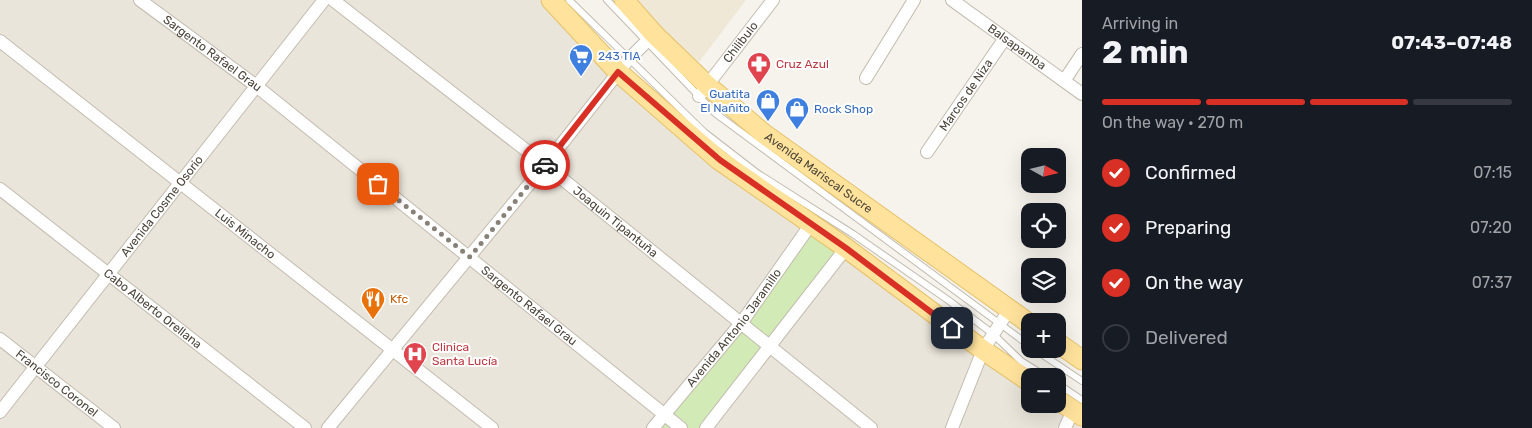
<!DOCTYPE html>
<meta charset="utf-8">
<style>
body{margin:0;font-family:Rubik,sans-serif;background:#20242c;color:#f1f3f6;height:100vh;display:flex;flex-direction:column;font-size:19px;white-space:nowrap}
*{box-sizing:border-box;margin:0}
p{font-size:16px;color:#9ea1a6}
.icon{flex:none;width:28px;height:28px;fill:none;stroke:currentColor;stroke-width:2;stroke-linecap:round;stroke-linejoin:round}
.map{position:relative;flex:1;overflow:hidden}
.panel{display:flex;flex-direction:column;background:#171b24;width:450px}
.panel>*{flex:none}
.needle{width:32px;rotate:98deg}
.fabs{position:absolute;left:1021px;top:148px;display:grid;gap:10px}
.fabs a{display:grid;place-items:center;width:45px;height:45px;border-radius:10px;background:#171b24;box-shadow:0 5px 20px #0002;font-size:25px}
.pin{position:absolute;display:grid;place-items:center;width:42px;height:42px;color:#fff;margin:-21px;border-radius:10px;box-shadow:0 2px 8px #0006}
.courier{position:absolute;display:grid;place-items:center;width:50px;height:50px;margin:-25px;border:4px solid #d93025;border-radius:50%;background:#fff;color:#222;box-shadow:0 1px 6px #0007}
.summary em{font-style:normal;font-weight:700}
.summary div{display:flex;flex-direction:column-reverse}
.summary{display:flex;align-items:center;justify-content:space-between;height:85px;padding:0 20px}
h1{font-size:32px;font-weight:700;line-height:38px}
.bar{display:grid;grid-template-columns:repeat(4,1fr);gap:8px 5px;align-content:center;height:60px;padding:0 20px}
.bar i{height:6px;border-radius:4px;background:#363941}
.bar .current{background:#d93025}
.bar p{grid-column:span 4}
ol{padding:0 20px;list-style:none}
li{display:flex;align-items:center;gap:15px;height:55px}
li p{margin-inline-start:auto}
li .icon{padding:5px;border-radius:50%;background:#d93025;color:#fff;stroke-width:4}
li:last-child{color:#9ea1a6}
li i{width:28px;height:28px;border:2px solid #363941;border-radius:50%}
main{display:flex;flex:1;min-height:0}
.map>svg:first-child{display:block}
.residential{fill:#eae5da}
.education{fill:#efe8d6}
.green{fill:#d2eab5}
.lines{fill:none;stroke-linecap:round;stroke-linejoin:round}
.lane-casing{stroke:#c2bbae;stroke-width:8}
.street-casing{stroke:#c2bbae;stroke-width:14}
.primary-casing{stroke:#e6c16a;stroke-width:21}
.lane{stroke:#fff;stroke-width:6}
.street{stroke:#fff;stroke-width:12}
.primary{stroke:#ffe39c;stroke-width:19}
.done{stroke:#878178;stroke-width:5;stroke-dasharray:0 9}
.route{stroke:#d93025;stroke-width:6}
.labels{text-anchor:middle;dominant-baseline:central;stroke-width:4;stroke-linejoin:round;paint-order:stroke}
.street-label{font-size:12px;fill:#4b4439;stroke:#fff}
.shop-label{font-size:12px;fill:#366cbe;stroke:#fff;text-anchor:start}
.health-label{font-size:12px;fill:#be3a42;stroke:#fff;text-anchor:start}
.food-label{font-size:12px;fill:#c56008;stroke:#fff;text-anchor:start}
</style>
<main>
<div class="map">
<svg width="1082" height="428" viewBox="0 0 1082 428">
<rect width="100%" height="100%" fill="#f6f3ec"/>
<polygon class="residential" points="0,0 560,0 637,80 979,340 1039,376 1030,376 1030,404 1058,404 1058,388 1082,403 1082,428 0,428"/>
<polygon class="education" points="627,0 746,0 699,62"/>
<polygon class="green" points="811,224 846,248 706,428 653,428"/>
<g class="lines">
<g class="lane-casing">
<g id="lane">
<polyline points="569,0 704,132 757,173 853,234 948,300 993,334 1021,361 1045,376"/>
<polyline points="607,0 715,113 1030,346"/>
<polyline points="1034,349 1082,381"/>
<polyline points="1058,384 1082,400"/>
</g>
</g>
<g class="street-casing">
<g id="street">
<path id="s1" d="M140,0L255,85L681,428"/>
<path id="s2" d="M333,0L545,165L871,428"/>
<path id="s3" d="M952,0L1082,94"/>
<path id="s4" d="M0,41L492,428"/>
<polyline points="866,78 914,0"/>
<polyline points="1064,81 1082,54"/>
<path id="s5" d="M699,96L773,0"/>
<path id="s6" d="M927,152L1005,38"/>
<path id="s7" d="M0,189L305,428"/>
<path id="s8" d="M0,339L114,428"/>
<path id="s9" d="M0,412L324,0"/>
<polyline points="328,428 545,165 628,60 654,34"/>
<path id="s10" d="M653,428L742,322L811,224"/>
<polyline points="706,428 846,248"/>
<polyline points="952,428 983,350 1009,310"/>
<polyline points="1065,428 1073,410"/>
</g>
</g>
<g class="primary-casing">
<g id="primary">
<polyline points="551,0 618,72 719,160 846,248 983,350 1030,382"/>
<path id="s11" d="M624,0L654,34L708,86L763,133L1030,324"/>
<polyline points="1058,343 1082,360"/>
<polyline points="1058,400 1082,416"/>
</g>
</g>
<use href="#lane" class="lane"/>
<use href="#street" class="street"/>
<use href="#primary" class="primary"/>
</g>
<g class="lines">
<polyline class="done" points="378,184 470,257 545,165"/>
<polyline class="route" points="545,165 618,72 720,160 846,248 952,328"/>
</g>
<defs>
<g id="supermarket-pin" transform="scale(1.25)"><path d="M0 17L-7.5 6A9.5 9.5 0 1 1 7.5 6Z" fill="#3f7fe0" stroke="#fff"/><path d="M-6-5.5h2.5l.6 2H6L4.5 2H-2.5L-4.4-4H-6ZM-1.5 3.2a1.3 1.3 0 1 0 .1 0ZM3 3.2a1.3 1.3 0 1 0 .1 0Z" fill="#fff"/></g>
<g id="pharmacy-pin" transform="scale(1.25)"><path d="M0 17L-7.5 6A9.5 9.5 0 1 1 7.5 6Z" fill="#e0444e" stroke="#fff"/><path d="M-2-6h4v4h4v4h-4v4h-4v-4h-4v-4h4Z" fill="#fff"/></g>
<g id="shop-pin" transform="scale(1.25)"><path d="M0 17L-7.5 6A9.5 9.5 0 1 1 7.5 6Z" fill="#3f7fe0" stroke="#fff"/><path d="M-5-2.5h2.3a2.7 3.5 0 0 1 5.4 0H5L5.5 6h-11ZM-1.5-2.5h3a1.5 2.3 0 0 0-3 0Z" fill="#fff"/></g>
<g id="restaurant-pin" transform="scale(1.25)"><path d="M0 17L-7.5 6A9.5 9.5 0 1 1 7.5 6Z" fill="#e8710a" stroke="#fff"/><path d="M-5-6h1v4h1v-4h1v4h1v-4h1v5L-1.5 .5V6h-2V.5L-5-1ZM5-6V6H3V1.5H1.5Q1.5-4 5-6Z" fill="#fff"/></g>
<g id="hospital-pin" transform="scale(1.25)"><path d="M0 17L-7.5 6A9.5 9.5 0 1 1 7.5 6Z" fill="#e0444e" stroke="#fff"/><path d="M-5-5h3v3.5h4V-5h3V5h-3V1.5h-4V5h-3Z" fill="#fff"/></g>
</defs>
<g fill-rule="evenodd">
<use href="#supermarket-pin" x="581" y="56"/>
<use href="#pharmacy-pin" x="759" y="64"/>
<use href="#shop-pin" x="768" y="101"/>
<use href="#shop-pin" x="797" y="109"/>
<use href="#restaurant-pin" x="373" y="299"/>
<use href="#hospital-pin" x="415" y="354"/>
</g>
<g class="labels">
<g class="street-label">
<text stroke="none"><textPath href="#s5" startOffset="68">Chilibulo</textPath></text>
<text stroke="none"><textPath href="#s3" startOffset="80">Balsapamba</textPath></text>
<text stroke="none"><textPath href="#s1" startOffset="90">Sargento Rafael Grau</textPath></text>
<text stroke="none"><textPath href="#s6" startOffset="69">Marcos de Niza</textPath></text>
<text stroke="none"><textPath href="#s11" startOffset="261">Avenida Mariscal Sucre</textPath></text>
<text stroke="none"><textPath href="#s9" startOffset="262">Avenida Cosme Osorio</textPath></text>
<text stroke="none"><textPath href="#s2" startOffset="359">Joaquin Tipantuña</textPath></text>
<text stroke="none"><textPath href="#s4" startOffset="312">Luis Minacho</textPath></text>
<text stroke="none"><textPath href="#s1" startOffset="495">Sargento Rafael Grau</textPath></text>
<text stroke="none"><textPath href="#s7" startOffset="194">Cabo Alberto Orellana</textPath></text>
<text stroke="none"><textPath href="#s10" startOffset="129">Avenida Antonio Jaramillo</textPath></text>
<text stroke="none"><textPath href="#s8" startOffset="72">Francisco Coronel</textPath></text>
</g>
<g class="shop-label">
<text x="598" y="56">243 TIA</text>
<text x="750" y="94" text-anchor="end">Guatita<tspan x="750" dy="14">El Nañito</tspan></text>
<text x="814" y="109">Rock Shop</text>
</g>
<g class="health-label">
<text x="776" y="64">Cruz Azul</text>
<text x="432" y="347">Clinica<tspan x="432" dy="14">Santa Lucía</tspan></text>
</g>
<g class="food-label">
<text x="390" y="299">Kfc</text>
</g>
</g>
</svg>
<div class="fabs">
<a><svg class="needle" viewBox="-14 -14 28 28"><path d="M0-13l5 13h-10z" fill="#e53935"/><path d="M0 13l5-13h-10z" fill="#9ea1a6"/></svg></a>
<a><svg class="icon" aria-label="locate" viewBox="0 0 24 24"><circle cx="12" cy="12" r="6"/><path d="M12 2v4M12 18v4M2 12h4M18 12h4"/></svg></a>
<a><svg class="icon" aria-label="layers" viewBox="0 0 24 24"><path d="M12 4l9 5-9 5-9-5zM3 14l9 5 9-5"/></svg></a>
<a>+</a>
<a>−</a>
</div>
<div class="pin" style="left:378px;top:184px;background:#ea580c"><svg class="icon" aria-label="bag" viewBox="0 0 24 24"><path d="M5 8h14l-1 12H6zM9 8a3 3 0 0 1 6 0"/></svg></div>
<div class="pin" style="left:952px;top:328px;background:#1f2937"><svg class="icon" aria-label="home" viewBox="0 0 24 24"><path d="M3 11l9-7 9 7M6 9v11h12V9"/></svg></div>
<div class="courier" style="left:545px;top:165px"><svg class="icon" aria-label="car" viewBox="0 0 24 24"><path d="M5 17H2v-5l4-1 3-4h7l3 4 3 1v5h-3M9 17h6M6 11h13"/><circle cx="7" cy="17" r="2"/><circle cx="17" cy="17" r="2"/></svg></div>
</div>
<section class="panel">
<div class="summary"><div><h1>2 min</h1><p>Arriving in</p></div><em>07:43–07:48</em></div>
<div class="bar"><i class="current"></i><i class="current"></i><i class="current"></i><i></i><p>On the way · 270 m</p></div>
<ol>
<li><svg class="icon" aria-label="check" viewBox="0 0 24 24"><path d="M5 12l5 5 9-10"/></svg>Confirmed<p>07:15</p></li>
<li><svg class="icon" aria-label="check" viewBox="0 0 24 24"><path d="M5 12l5 5 9-10"/></svg>Preparing<p>07:20</p></li>
<li><svg class="icon" aria-label="check" viewBox="0 0 24 24"><path d="M5 12l5 5 9-10"/></svg>On the way<p>07:37</p></li>
<li><i></i>Delivered</li>
</ol>
</section>
</main>
